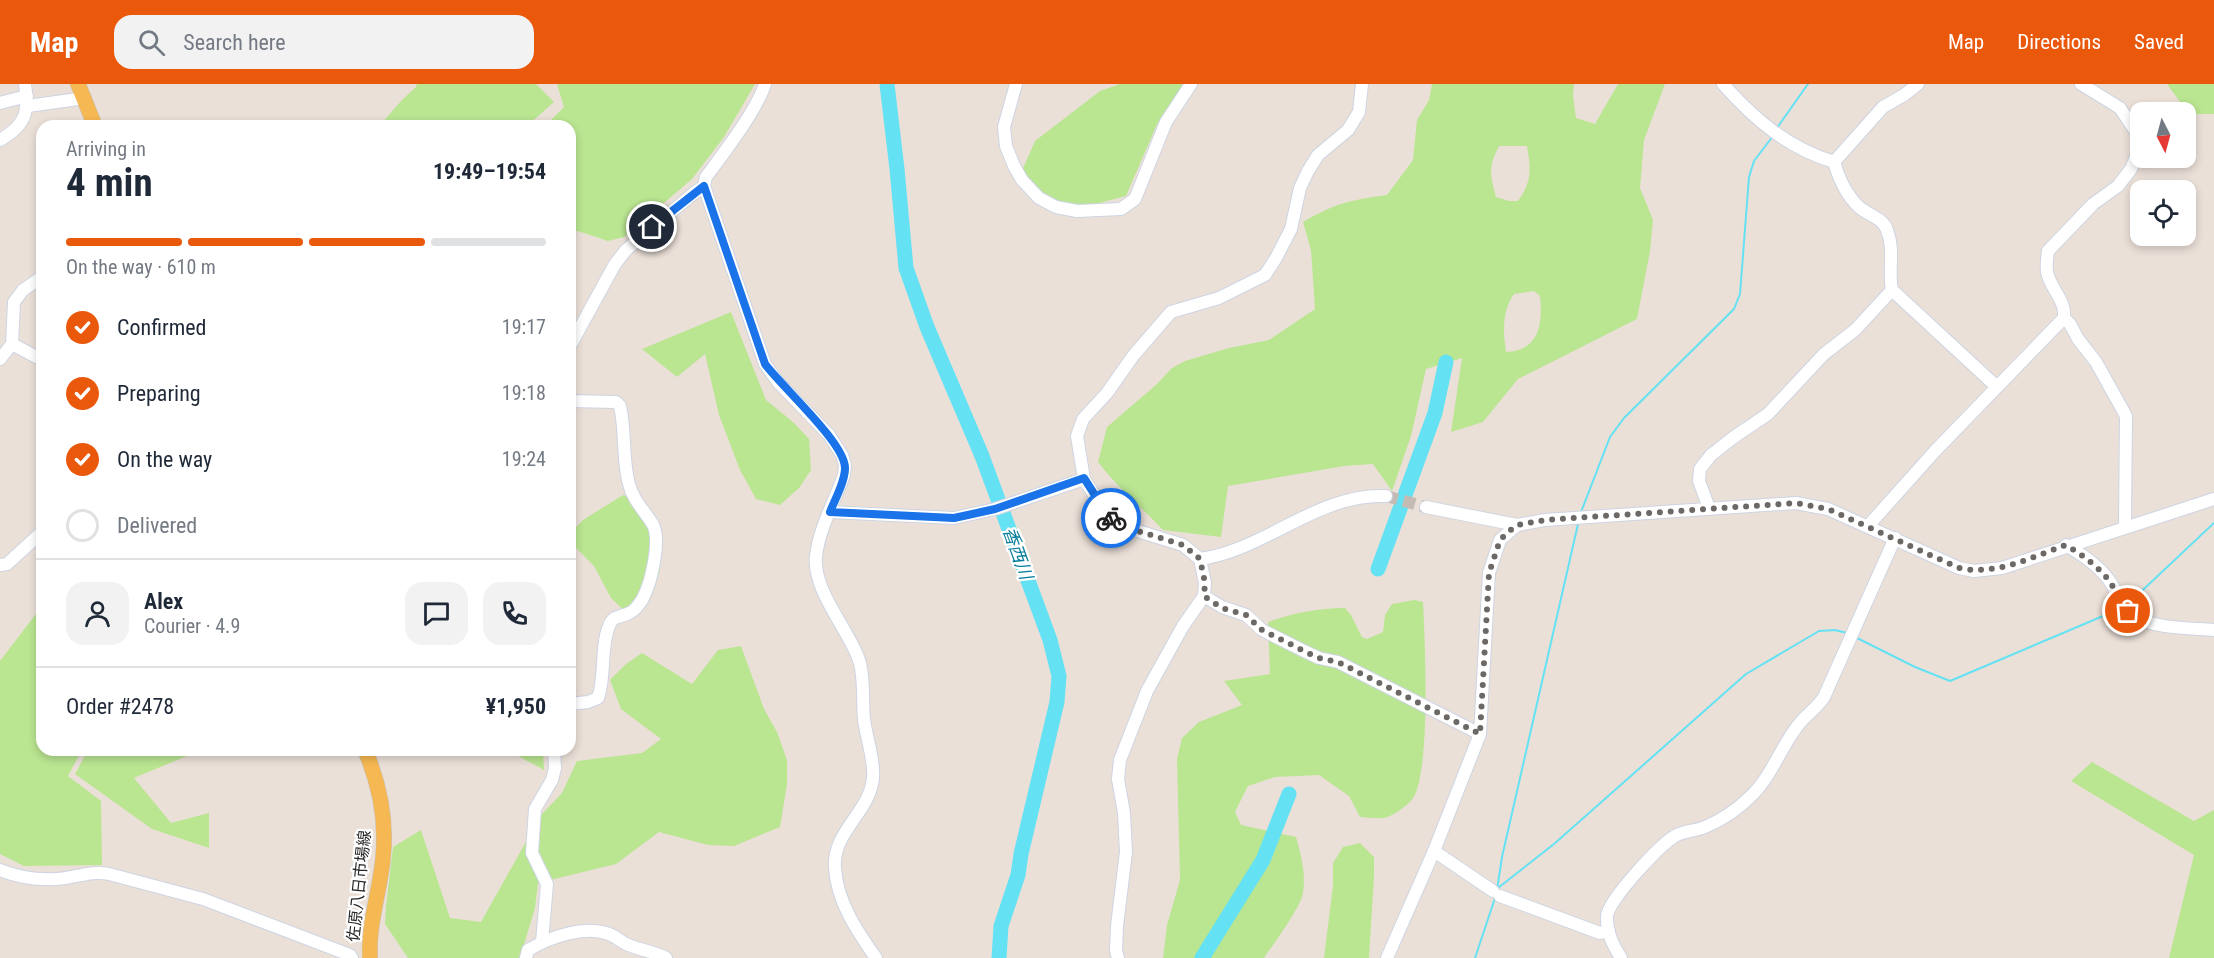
<!DOCTYPE html>
<meta charset="utf-8">
<style>
body{margin:0;font-family:"Roboto Condensed","Noto Sans JP",sans-serif;background:#f2f2f3;color:#1f2937;height:100vh;display:flex;flex-direction:column;font-size:22px;white-space:nowrap}
*{box-sizing:border-box;margin:0}
p{font-size:20px;color:#747a83}
.icon{flex:none;width:33px;height:33px;fill:none;stroke:currentColor;stroke-width:2;stroke-linecap:round;stroke-linejoin:round}
.map{position:relative;flex:1;overflow:hidden}
.panel{position:absolute;left:36px;top:36px;width:540px;height:636px;display:flex;flex-direction:column;background:#fff;border-radius:18px;box-shadow:0 3px 9px #0003}
.panel>*{flex:none}
.needle{width:39px;rotate:174deg}
.controls{position:absolute;left:2130px;top:18px;display:grid;gap:12px}
.controls a{display:grid;place-items:center;width:66px;height:66px;border-radius:12px;background:#fff;box-shadow:0 3px 9px #0003;font-size:30px}
.pin{position:absolute;display:grid;place-items:center;width:51px;height:51px;color:#fff;margin:-26px;border:3px solid #fff;border-radius:50%;box-shadow:0 2px 6px #0007}
.courier{position:absolute;display:grid;place-items:center;width:60px;height:60px;margin:-30px;border:4px solid #1a73e8;border-radius:50%;background:#fff;color:#222;box-shadow:0 2px 8px #0007}
.overview em{font-style:normal;font-weight:700}
.overview div{display:flex;flex-direction:column-reverse}
.overview{display:flex;align-items:center;justify-content:space-between;height:102px;padding:0 30px}
h1{font-size:39px;font-weight:700;line-height:45px}
.bar{display:grid;grid-template-columns:repeat(4,1fr);gap:9px 6px;align-content:center;height:72px;padding:0 30px}
.bar i{height:8px;border-radius:4px;background:#e0e1e3}
.bar .selected{background:#ea580c}
.bar p{grid-column:span 4}
.line{display:flex;align-items:center;gap:15px;padding:0 30px;border-top:2px solid #e0e1e3}
.line div{flex:1}
.round{display:grid;place-items:center;flex:none;width:63px;height:63px;border-radius:18px;background:#f2f2f3}
ol{padding:0 30px;list-style:none}
li{display:flex;align-items:center;gap:18px;height:66px}
li p{margin-inline-start:auto}
li .icon{padding:6px;border-radius:50%;background:#ea580c;color:#fff;stroke-width:4}
li:last-child{color:#747a83}
li i{width:33px;height:33px;border:3px solid #e0e1e3;border-radius:50%}
header{display:flex;align-items:center;gap:36px;box-sizing:border-box;height:84px;padding:0 30px;background:#ea580c;color:#fff}
header strong{font-size:28px}
nav{display:flex;gap:33px;margin-inline-start:auto;font-size:21px}
.search{width:420px;height:54px;background:#f2f2f3;display:flex;align-items:center;gap:15px;box-sizing:border-box;padding:0 21px;border-radius:18px;color:#747a83;font-size:22px}
.map>svg:first-child{display:block}
.green{fill:#bae591;fill-rule:evenodd}
.lines{fill:none;stroke-linecap:round;stroke-linejoin:round}
.stream{stroke:#64e2f3;stroke-width:2}
.river{stroke:#64e2f3;stroke-width:15}
.minor-tunnel{stroke:#c4bbb5;stroke-width:12;stroke-dasharray:12 6;stroke-linecap:butt}
.minor-casing{stroke:#cdd4e2;stroke-width:14}
.major-casing{stroke:#c3c3c3;stroke-width:16}
.minor{stroke:#fff;stroke-width:12}
.major{stroke:#f6b852;stroke-width:15}
.done{stroke:#6c6865;stroke-width:6;stroke-dasharray:0 10.8}
.route{stroke:#1a73e8;stroke-width:8}
.labels{text-anchor:middle;dominant-baseline:central;stroke-width:4.5;stroke-linejoin:round;paint-order:stroke}
.street-label{font-size:16px;fill:#272727;stroke:#fff}
.water-label{font-size:18px;font-style:italic;fill:#077e9b;stroke:#fff}
</style>
<header>
<strong>Map</strong>
<div class="search"><svg class="icon" aria-label="search" viewBox="0 0 24 24"><circle cx="10" cy="10" r="6"/><path d="M15 15l6 6"/></svg>Search here</div>
<nav><a>Map</a><a>Directions</a><a>Saved</a></nav>
</header>
<div class="map">
<svg width="2214" height="874" viewBox="0 0 2214 874">
<rect width="100%" height="100%" fill="#ebe0d8"/>
<g class="green">
<polygon points="417,0 536,0 554,18 527,42 379,42 402,16 416,3"/>
<polygon points="557,0 755,0 724,53 692,95 624,153 608,157 578,147 570,149 570,42 545,42 564,23"/>
<polygon points="1120,0 1184,0 1158,38 1126,112 1084,123 1041,115 1021,89 1035,57 1100,7"/>
<path d="M1432,0H1574L1573,12L1576,34L1595,40L1618,0H1665L1644,56L1640,104L1653,136L1650,167L1637,235L1518,295L1483,338L1451,348L1462,274L1426,285L1411,352L1392,407L1373,380L1344,382L1228,402L1221,453L1163,446C1141,423 1117,403 1098,378L1107,343L1157,300L1172,284L1185,277L1229,264L1269,256L1315,225L1311,166L1303,138C1336,119 1350,116 1387,111L1413,76L1417,36L1429,16ZM1499,62H1527C1531,85 1532,98 1518,117H1509L1496,113C1490,91 1488,83 1499,62ZM1534,207L1540,212C1543,240 1539,267 1506,268C1503,248 1502,227 1514,210Z"/>
<polygon points="2167,0 2214,0 2214,30 2189,30"/>
<polygon points="731,228 766,316 793,338 809,355 811,386 799,404 780,421 756,415 740,386 719,331 705,270 677,293 642,265"/>
<polygon points="623,411 640,418 660,450 660,486 652,512 642,526 632,534 611,514 594,482 570,458 570,449 583,436"/>
<path d="M1414,516L1423,518C1425,555 1431,687 1413,714C1409,720 1395,731 1387,733C1380,736 1368,733 1360,733L1349,712L1319,691L1275,693L1248,702L1235,728L1241,741L1296,753C1301,770 1306,790 1303,809C1301,823 1273,861 1264,874H1163L1167,841L1180,796L1177,675L1182,654L1199,638L1242,621L1224,597L1270,590L1268,538C1294,529 1318,524 1345,524L1351,531L1362,553L1367,555L1383,548L1385,531L1392,520Z"/>
<polygon points="42,522 42,666 82,666 68,692 101,717 102,781 24,782 0,770 0,577"/>
<polygon points="741,562 764,625 777,648 787,676 787,700 780,743 734,762 708,761 659,748 616,780 538,799 535,824 520,874 408,874 385,840 386,822 393,763 421,746 450,834 481,838 541,731 562,709 577,677 642,669 661,655 621,625 610,596 626,580 642,569 692,600 718,566"/>
<polygon points="88,666 192,666 194,669 134,694 171,739 209,729 209,764 152,745 75,690"/>
<polygon points="507,666 543,666 544,686"/>
<polygon points="2092,678 2194,737 2214,726 2214,874 2169,874 2194,771 2071,697"/>
<polygon points="1360,759 1374,773 1374,793 1369,874 1324,874 1333,801 1333,779 1343,763"/>
</g>
<g class="lines">
<g class="stream">
<polyline points="1777,44 1808,0"/>
<polyline points="1581,428 1610,353 1624,334 1734,225 1740,210 1749,93 1754,77 1773,52"/>
<polyline points="2129,519 2214,439"/>
<polyline points="1855,553 1915,583 1950,597 2122,524"/>
<polyline points="1498,804 1554,760 1746,590 1819,547 1835,546 1847,549"/>
<polyline points="1497,806 1502,773 1578,440"/>
<polyline points="1475,874 1496,811"/>
</g>
<g class="river">
<polyline points="887,0 897,85 906,184 927,243 982,372 1050,556 1059,592 1057,618 1021,770 1018,791 1001,842 999,874"/>
<polyline points="1378,485 1435,329 1446,278"/>
<polyline points="1202,874 1263,776 1289,710"/>
</g>
<polyline class="minor-tunnel" points="1386,412 1426,423"/>
<g class="minor-casing">
<g id="minor">
<path d="M765,0C757,26 723,70 706,93L704,102L765,280L778,298L829,351L842,371L845,381L844,391C835,416 819,445 816,472C812,506 849,546 859,576C865,594 862,617 864,635C866,653 875,677 873,694C870,728 832,748 835,784C837,818 857,847 876,874"/>
<polyline points="1016,0 1004,43 1006,62 1014,82 1022,96 1039,114 1056,123 1077,127 1121,125 1135,115 1166,38 1191,0"/>
<path d="M1723,0C1755,36 1788,64 1834,78"/>
<polyline points="2081,0 2120,24 2140,54"/>
<polyline points="0,19 27,12"/>
<polyline points="28,22 85,14"/>
<path d="M0,56C26,41 29,28 25,0"/>
<path d="M1834,78C1839,95 1846,111 1859,123C1868,131 1883,134 1887,146C1895,166 1888,187 1892,206L1997,303"/>
<polyline points="1834,78 1883,23 1904,11 1918,0"/>
<polyline points="2064,234 2070,240 2078,255 2096,278 2126,332 2125,442"/>
<polyline points="12,260 42,276"/>
<polyline points="570,262 615,180 626,166 694,109 704,102"/>
<polyline points="0,275 12,260 14,218 23,206 42,193"/>
<path d="M570,317L616,318L620,322C626,347 622,375 629,400C633,416 643,425 652,439C662,454 651,499 643,514C641,518 635,526 631,528C622,534 613,530 609,542C600,564 606,591 598,614L588,618L570,620"/>
<polyline points="1426,423 1517,441 1545,436 1796,419 1828,425 1959,484 1974,487 2002,484 2214,415"/>
<polyline points="1709,424 1699,397 1700,385 1711,371 1734,353 1768,330 1824,270 1855,246 1892,206"/>
<polyline points="830,428 954,434 995,425 1084,395"/>
<path d="M1868,442L1935,367L2064,234C2066,215 2050,205 2047,188C2046,181 2047,174 2048,167L2093,120L2118,102L2131,85L2140,63"/>
<path d="M2066,461C2082,471 2097,480 2109,496C2118,509 2122,524 2136,533C2156,545 2192,544 2214,546"/>
<path d="M1200,475C1266,466 1317,409 1386,412"/>
<polyline points="0,481 7,480 42,448"/>
<polyline points="1204,512 1222,523 1246,531 1262,546 1306,568 1319,574 1338,578 1480,650"/>
<polyline points="1434,767 1493,807"/>
<path d="M0,786C17,793 39,796 57,795C75,794 91,786 109,790L203,815L350,871L352,874"/>
<polyline points="1500,812 1600,849 1609,847"/>
<polyline points="542,858 547,800 532,769 535,725 552,696 555,684 554,666"/>
<path d="M526,874L528,866C550,853 584,841 609,850C615,852 620,857 626,860C639,866 653,867 666,874"/>
<polyline points="1118,874 1116,867 1117,842 1126,768 1124,729 1118,695 1120,676 1147,607 1183,542 1204,512 1205,499 1200,475 1183,461 1125,443 1107,431 1084,395 1077,352 1083,335 1107,309 1133,272 1171,228 1219,214 1265,191 1276,174 1291,145 1300,104 1308,87 1318,71 1348,46 1359,28 1362,0"/>
<polyline points="1387,874 1434,767 1480,650 1489,489 1500,456 1517,441"/>
<path d="M1621,874C1613,861 1606,848 1607,832C1608,816 1660,761 1675,752C1684,747 1695,747 1705,743C1722,736 1738,725 1751,712C1772,692 1781,662 1799,640C1807,630 1817,624 1824,613L1895,454"/>
</g>
</g>
<g class="major-casing">
<g id="major">
<polyline points="78,0 95,42"/>
<path d="M365,666C380,701 387,735 383,774C380,807 368,840 370,874"/>
</g>
</g>
<use href="#minor" class="minor"/>
<use href="#major" class="major"/>
</g>
<g class="lines">
<path class="done" d="M1111,434L1125,443L1183,461L1200,475L1205,499L1204,512L1222,524L1246,531L1262,546L1306,568L1319,574L1338,578L1480,650L1489,489L1500,456L1508,448L1517,441L1545,436L1796,419L1828,425L1959,484C1996,492 2032,473 2066,461C2082,471 2095,480 2107,494C2115,504 2120,517 2128,527"/>
<path class="route" d="M652,143L704,102L765,280C782,303 845,359 845,384C845,398 835,415 830,428L954,434L995,425L1084,394L1107,430L1111,434"/>
</g>
<g class="labels">
<g class="street-label">
<text transform="translate(359 802) rotate(-84)">佐原八日市場線</text>
</g>
<g class="water-label">
<text transform="translate(1018 469) rotate(70)">香西川</text>
</g>
</g>
</svg>
<div class="controls">
<a><svg class="needle" viewBox="-14 -14 28 28"><path d="M0-13l5 13h-10z" fill="#e53935"/><path d="M0 13l5-13h-10z" fill="#747a83"/></svg></a>
<a><svg class="icon" aria-label="locate" viewBox="0 0 24 24"><circle cx="12" cy="12" r="6"/><path d="M12 2v4M12 18v4M2 12h4M18 12h4"/></svg></a>
</div>
<div class="pin" style="left:2128px;top:527px;background:#ea580c"><svg class="icon" aria-label="bag" viewBox="0 0 24 24"><path d="M5 8h14l-1 12H6zM9 8a3 3 0 0 1 6 0"/></svg></div>
<div class="pin" style="left:652px;top:143px;background:#1f2937"><svg class="icon" aria-label="home" viewBox="0 0 24 24"><path d="M3 11l9-7 9 7M6 9v11h12V9"/></svg></div>
<div class="courier" style="left:1111px;top:434px"><svg class="icon" aria-label="bike" viewBox="0 0 24 24"><circle cx="6" cy="16" r="4"/><circle cx="18" cy="16" r="4"/><path d="M6 16l4-8h5l3 8M10 8l3 8H6M13 5h3"/></svg></div>
<section class="panel">
<div class="overview"><div><h1>4 min</h1><p>Arriving in</p></div><em>19:49–19:54</em></div>
<div class="bar"><i class="selected"></i><i class="selected"></i><i class="selected"></i><i></i><p>On the way · 610 m</p></div>
<ol>
<li><svg class="icon" aria-label="check" viewBox="0 0 24 24"><path d="M5 12l5 5 9-10"/></svg>Confirmed<p>19:17</p></li>
<li><svg class="icon" aria-label="check" viewBox="0 0 24 24"><path d="M5 12l5 5 9-10"/></svg>Preparing<p>19:18</p></li>
<li><svg class="icon" aria-label="check" viewBox="0 0 24 24"><path d="M5 12l5 5 9-10"/></svg>On the way<p>19:24</p></li>
<li><i></i>Delivered</li>
</ol>
<div class="line" style="height:108px"><a class="round"><svg class="icon" aria-label="person" viewBox="0 0 24 24"><circle cx="12" cy="8" r="4"/><path d="M4 21q1-7 8-7t8 7"/></svg></a><div><b>Alex</b><p>Courier · 4.9</p></div><a class="round"><svg class="icon" aria-label="chat" viewBox="0 0 24 24"><path d="M4 5h16v11H9l-5 4z"/></svg></a><a class="round"><svg class="icon" aria-label="phone" viewBox="0 0 24 24"><path d="M5 4h4l2 5-3 2q2 4 5 5l2-3 5 2v4C11 20 4 13 5 4z"/></svg></a></div>
<div class="line" style="height:78px"><div>Order #2478</div><b>¥1,950</b></div>
</section>
</div>
